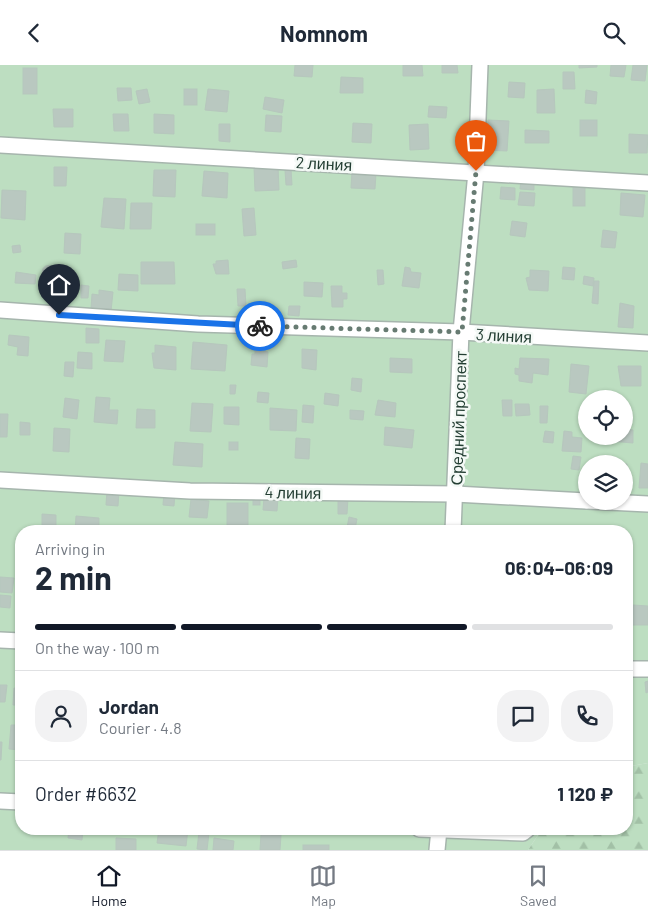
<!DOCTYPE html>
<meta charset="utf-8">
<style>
body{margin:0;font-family:Barlow,sans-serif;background:#f2f2f3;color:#1f2937;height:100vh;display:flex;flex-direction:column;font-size:19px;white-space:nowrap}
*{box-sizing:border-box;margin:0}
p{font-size:16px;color:#747a83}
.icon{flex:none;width:28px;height:28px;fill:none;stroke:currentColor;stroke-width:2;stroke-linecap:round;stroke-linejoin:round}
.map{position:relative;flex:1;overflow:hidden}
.details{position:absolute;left:15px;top:460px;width:618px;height:310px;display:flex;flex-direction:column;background:#fff;border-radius:20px;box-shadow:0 1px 4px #0004}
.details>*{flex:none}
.buttons{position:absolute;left:578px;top:325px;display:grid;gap:10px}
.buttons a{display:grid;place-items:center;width:55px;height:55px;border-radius:50%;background:#fff;box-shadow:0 1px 4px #0004;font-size:25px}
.pin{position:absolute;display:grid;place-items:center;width:42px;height:42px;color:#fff;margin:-51px -21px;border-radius:50% 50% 50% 0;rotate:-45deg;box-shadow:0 0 5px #0007}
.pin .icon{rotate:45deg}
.courier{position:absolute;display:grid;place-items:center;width:50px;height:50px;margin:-25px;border:4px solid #1a73e8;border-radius:50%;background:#fff;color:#222;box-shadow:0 1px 6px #0007}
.headline em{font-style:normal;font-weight:700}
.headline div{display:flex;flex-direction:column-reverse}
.headline{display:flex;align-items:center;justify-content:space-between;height:85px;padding:0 20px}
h1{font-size:32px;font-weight:700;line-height:38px}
.bar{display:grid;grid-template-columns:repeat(4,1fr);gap:8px 5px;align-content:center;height:60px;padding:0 20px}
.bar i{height:6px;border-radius:4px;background:#e0e1e3}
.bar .active{background:#111827}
.bar p{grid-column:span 4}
.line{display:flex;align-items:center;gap:12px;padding:0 20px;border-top:1px solid #e0e1e3}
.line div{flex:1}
.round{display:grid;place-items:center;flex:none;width:52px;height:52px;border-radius:20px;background:#f2f2f3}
header{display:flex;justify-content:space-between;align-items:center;height:65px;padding:0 20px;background:#fff;font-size:22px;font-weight:700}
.dock{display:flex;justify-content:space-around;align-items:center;height:70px;border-top:1px solid #e0e1e3;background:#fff;font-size:14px;color:#747a83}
.dock a{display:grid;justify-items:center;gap:2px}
.dock .active{color:#111827}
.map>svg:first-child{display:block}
.green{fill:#bddec1;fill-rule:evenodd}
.forest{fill:url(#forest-firs)}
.building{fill:#b9c8c0;stroke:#b6c7bd}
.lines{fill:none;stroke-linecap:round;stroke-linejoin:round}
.minor-casing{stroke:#a6b5ad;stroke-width:18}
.minor{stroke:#fff;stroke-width:15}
.done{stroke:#677b72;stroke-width:5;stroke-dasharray:0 9}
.route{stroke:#1a73e8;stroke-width:6}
.labels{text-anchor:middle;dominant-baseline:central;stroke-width:5;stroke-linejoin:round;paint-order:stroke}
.street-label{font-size:16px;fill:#233e33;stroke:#f4f9f6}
</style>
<header><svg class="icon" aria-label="back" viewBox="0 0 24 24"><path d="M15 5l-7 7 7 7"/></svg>Nomnom<svg class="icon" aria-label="search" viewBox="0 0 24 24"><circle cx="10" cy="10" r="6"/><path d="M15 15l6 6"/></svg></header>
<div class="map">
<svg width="648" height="785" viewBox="0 0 648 785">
<defs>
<pattern id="forest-firs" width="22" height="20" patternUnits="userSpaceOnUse" patternTransform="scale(1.25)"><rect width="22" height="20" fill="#bddec1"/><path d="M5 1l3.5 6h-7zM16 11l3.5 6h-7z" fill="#a2c0a6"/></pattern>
</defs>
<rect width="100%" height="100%" fill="#e4ede7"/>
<path class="green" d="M0,0H648V698L626,702V466H21V764H542L528,785H0ZM586,334H624V371H586ZM586,399H624V436H586Z"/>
<polygon class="forest" points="648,698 648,785 528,785 542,764 626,764 626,702"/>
<g class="building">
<polygon points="295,0 313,0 312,12 294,11"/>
<polygon points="403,0 422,0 423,11 403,11"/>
<polygon points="442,0 457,0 458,8 442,8"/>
<polygon points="579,0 597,0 597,2 579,3"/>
<polygon points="611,0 626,0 624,12 610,11"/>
<polygon points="633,0 647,0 645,16 631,15"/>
<rect x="23" y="3" width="14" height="26"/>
<polygon points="563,7 574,7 575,24 563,24"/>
<polygon points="341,12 363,13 363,28 340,28"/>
<polygon points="509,17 525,18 524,33 508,32"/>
<polygon points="117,23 131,23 132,35 118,36"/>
<polygon points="147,24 150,37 139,39 136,26"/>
<rect x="184" y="24" width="13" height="16"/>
<polygon points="208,24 229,26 227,47 205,45"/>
<polygon points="554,24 555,48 537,48 537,25"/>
<polygon points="586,25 597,27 596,39 585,38"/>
<polygon points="265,32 284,35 282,48 263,44"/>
<polygon points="429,41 447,42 446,53 428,52"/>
<polygon points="53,44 73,44 73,62 54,62"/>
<polygon points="113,49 128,49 129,66 114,66"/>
<polygon points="154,49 174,50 174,69 154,68"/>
<polygon points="266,50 282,51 281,67 265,66"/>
<polygon points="488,55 509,56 507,86 486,85"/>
<rect x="580" y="55" width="17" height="16"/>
<polygon points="353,58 372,59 371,78 352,77"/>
<polygon points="219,59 230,59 230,77 219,76"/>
<polygon points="428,59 429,84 410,85 409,60"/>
<polygon points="525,65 549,66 549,78 525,78"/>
<polygon points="629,69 648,70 647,88 629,88"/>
<polygon points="278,101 279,125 255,126 254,102"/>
<polygon points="54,102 67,102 66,121 54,121"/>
<polygon points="291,104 292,120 286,120 285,105"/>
<polygon points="154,105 176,105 175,132 153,131"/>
<polygon points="204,106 228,108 227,133 202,131"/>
<polygon points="352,106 376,108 375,124 351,123"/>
<polygon points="521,114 534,115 534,125 520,124"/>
<polygon points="501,122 515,123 515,135 500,134"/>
<rect x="573" y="122" width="12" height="19"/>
<polygon points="2,125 26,126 25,155 1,153"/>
<polygon points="520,127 535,128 534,141 518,140"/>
<polygon points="621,128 645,130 643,152 620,150"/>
<polygon points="104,133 126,134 124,164 101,162"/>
<polygon points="131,138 152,138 151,164 130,164"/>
<polygon points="254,143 256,170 244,171 242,144"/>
<polygon points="512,156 527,158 525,172 510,170"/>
<rect x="196" y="159" width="19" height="11"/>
<polygon points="603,165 617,167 615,183 601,182"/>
<polygon points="65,168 81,169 80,189 64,188"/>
<polygon points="20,180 21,187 13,188 12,181"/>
<polygon points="228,195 229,209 216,209 213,199 216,199 216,196"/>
<polygon points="296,195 297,202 283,204 282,197"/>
<polygon points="141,197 174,197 175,219 141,219"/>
<circle cx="48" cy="206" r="5.5"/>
<polygon points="405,202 410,203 411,207 421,208 419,223 402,221"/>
<polygon points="563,202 575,203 574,215 562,214"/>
<polygon points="377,205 383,205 384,219 378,220"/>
<polygon points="530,205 549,206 548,226 529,225 526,213 530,212"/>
<polygon points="16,207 36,210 35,219 15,218"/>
<polygon points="64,207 77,209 75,230 61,228"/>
<polygon points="119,209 138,210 138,226 118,225"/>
<polygon points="584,211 594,213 593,221 583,219"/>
<polygon points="594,216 599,216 598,239 592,238"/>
<polygon points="304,217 323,218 322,232 304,231"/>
<polygon points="81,220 89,221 88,233 81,233"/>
<polygon points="331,221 342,221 342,228 347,228 347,234 343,234 343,242 332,242"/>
<polygon points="237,224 245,224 246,241 238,241"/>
<polygon points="99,225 113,227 111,246 91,244 92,229 99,230"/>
<polygon points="620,238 634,241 633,263 618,262"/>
<polygon points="289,241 300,241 299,251 288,250"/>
<rect x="265" y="246" width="7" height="8"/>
<polygon points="86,263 99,264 99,278 86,278"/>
<polygon points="9,270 29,272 28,291 17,290 18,282 8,280"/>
<polygon points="106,275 125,276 123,297 104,296"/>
<polygon points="193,277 227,280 225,306 191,304"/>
<polygon points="155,280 176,282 176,305 154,303 152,288 155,288"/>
<polygon points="302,284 317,285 316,305 302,303"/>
<polygon points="255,285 268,287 267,302 251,300 252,289 255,289"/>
<polygon points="78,287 92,288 92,304 77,303"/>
<polygon points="390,293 412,294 412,308 390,307"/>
<polygon points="520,293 549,294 548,310 533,308 532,318 519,316 519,310 515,309 515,303 519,304"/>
<polygon points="65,297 74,297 73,312 64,311"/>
<polygon points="571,299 589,301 586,329 569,327"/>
<polygon points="618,301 641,301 641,321 621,321"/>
<polygon points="352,313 362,314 361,327 351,325"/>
<polygon points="230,320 236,320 235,329 230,329"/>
<polygon points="258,327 269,328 268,338 257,337"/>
<polygon points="325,328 339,330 338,341 324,339"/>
<polygon points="96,332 110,333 109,345 118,345 117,359 94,357"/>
<polygon points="65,333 79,335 77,354 63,352"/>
<polygon points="378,335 396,338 395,352 375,350"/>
<polygon points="502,335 512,335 512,351 503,351"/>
<polygon points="192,338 213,339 211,367 190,366"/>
<polygon points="515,339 529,339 530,350 516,351"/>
<polygon points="303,340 314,341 313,358 302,357"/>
<polygon points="540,341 548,341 547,358 540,358"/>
<polygon points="224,342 239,342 239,360 224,359"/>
<polygon points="270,343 297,345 296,366 270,365"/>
<polygon points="137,344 155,345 155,363 136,363"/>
<polygon points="624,344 628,344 628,354 624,353"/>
<polygon points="350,345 364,346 363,355 350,354"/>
<polygon points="0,349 8,349 7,372 0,372"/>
<polygon points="20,357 30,358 30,370 20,370"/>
<polygon points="385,362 414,365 412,383 384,380"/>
<polygon points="54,363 70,364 69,387 53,386"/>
<polygon points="624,364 633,365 633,378 610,376 610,371 624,371"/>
<polygon points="545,366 554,367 553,378 543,377"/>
<polygon points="564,366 572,367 572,372 582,373 581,387 562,386"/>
<polygon points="296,373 310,374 309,394 295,393"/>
<polygon points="175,377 203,379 202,402 173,400"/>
<rect x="229" y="377" width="9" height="8"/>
<polygon points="573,391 581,392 579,405 571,404"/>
<polygon points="608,397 627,399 625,421 624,399"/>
<polygon points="641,398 648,399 648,423 639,423"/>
<polygon points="107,425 119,426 118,441 106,440"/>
<polygon points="164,427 175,428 174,441 163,440"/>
<rect x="253" y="430" width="7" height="10"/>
<polygon points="264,432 278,433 277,446 263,445"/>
<polygon points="338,433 348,433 347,449 338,449"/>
<polygon points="191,434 209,436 207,453 189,452"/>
<rect x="227" y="438" width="21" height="22"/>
<polygon points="42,449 56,450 56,462 42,461"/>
<polygon points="76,451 99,453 99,466 75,466"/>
<polygon points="349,452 357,454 355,464 347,463"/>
<polygon points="250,461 258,462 258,466 249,466"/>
<polygon points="142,464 156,465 156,466 141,466"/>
<polygon points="0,512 14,513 12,528 0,527"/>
<polygon points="0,530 11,531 10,543 0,542"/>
<polygon points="633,540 648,541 648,560 632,560"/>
<polygon points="18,546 21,546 21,556 17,556"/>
<polygon points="648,616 648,627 646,628 645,617"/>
<polygon points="0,620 7,620 5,637 0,637"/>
<polygon points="626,622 631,623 626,643"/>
<polygon points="14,623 21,624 21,640 13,640"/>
<polygon points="11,660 21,660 21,685 9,684"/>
<polygon points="0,677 2,677 1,695 0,695"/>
<polygon points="69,764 83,764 82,775 68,773"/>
<polygon points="159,764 188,764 186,781 157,778"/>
<polygon points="199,767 209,768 207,785 197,784"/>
<polygon points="261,769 281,770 280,785 260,785"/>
<polygon points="116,773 136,774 136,785 116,785"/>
<polygon points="214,773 234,776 233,785 213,785"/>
<rect x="303" y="780" width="26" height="5"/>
</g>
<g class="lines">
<g class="minor-casing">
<g id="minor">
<polyline points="0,80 648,118"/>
<polyline points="0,245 198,259 461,267 648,278"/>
<polyline points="0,415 190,426 455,429 586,436"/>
<polyline points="587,436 648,439"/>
<polyline points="453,466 461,267 476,107 480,0"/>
<polyline points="0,575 21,576"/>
<polyline points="626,604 648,604"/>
<polyline points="0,736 21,737"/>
<polyline points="419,764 523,768 528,764"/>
<polyline points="437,785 439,764"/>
</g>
</g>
<use href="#minor" class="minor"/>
</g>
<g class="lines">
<polyline class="done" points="260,261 462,267 476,106"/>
<polyline class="route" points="59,250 260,261"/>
</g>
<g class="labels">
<g class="street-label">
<text transform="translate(324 98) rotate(3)">2 линия</text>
<text transform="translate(504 270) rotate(3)">3 линия</text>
<text transform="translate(458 353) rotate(-88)">Средний проспект</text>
<text transform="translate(293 427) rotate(1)">4 линия</text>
</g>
</g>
</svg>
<div class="buttons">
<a><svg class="icon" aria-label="locate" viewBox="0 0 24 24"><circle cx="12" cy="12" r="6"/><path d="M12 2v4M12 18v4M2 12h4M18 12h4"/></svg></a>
<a><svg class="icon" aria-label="layers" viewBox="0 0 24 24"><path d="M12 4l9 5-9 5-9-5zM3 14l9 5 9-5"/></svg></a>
</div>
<div class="pin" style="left:476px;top:106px;background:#ea580c"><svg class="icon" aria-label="bag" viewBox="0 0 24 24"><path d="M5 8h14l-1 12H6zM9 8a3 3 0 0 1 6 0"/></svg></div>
<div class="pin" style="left:59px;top:250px;background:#1f2937"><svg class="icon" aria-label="home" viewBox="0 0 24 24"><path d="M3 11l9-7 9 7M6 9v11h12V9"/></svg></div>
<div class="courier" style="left:260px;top:261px"><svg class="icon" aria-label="bike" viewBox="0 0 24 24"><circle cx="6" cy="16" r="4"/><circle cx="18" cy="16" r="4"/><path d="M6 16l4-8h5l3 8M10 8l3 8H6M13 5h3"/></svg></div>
<section class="details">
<div class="headline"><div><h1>2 min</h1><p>Arriving in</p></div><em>06:04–06:09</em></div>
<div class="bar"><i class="active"></i><i class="active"></i><i class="active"></i><i></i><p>On the way · 100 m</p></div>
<div class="line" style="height:90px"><a class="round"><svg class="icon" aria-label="person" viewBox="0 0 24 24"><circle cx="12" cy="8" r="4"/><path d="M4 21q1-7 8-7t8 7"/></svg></a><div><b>Jordan</b><p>Courier · 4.8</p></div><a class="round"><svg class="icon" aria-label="chat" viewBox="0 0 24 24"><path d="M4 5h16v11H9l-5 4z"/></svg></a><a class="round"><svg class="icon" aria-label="phone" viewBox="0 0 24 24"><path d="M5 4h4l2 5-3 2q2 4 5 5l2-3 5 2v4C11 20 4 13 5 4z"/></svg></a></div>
<div class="line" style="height:65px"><div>Order #6632</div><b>1 120 ₽</b></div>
</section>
</div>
<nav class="dock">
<a class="active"><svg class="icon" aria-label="home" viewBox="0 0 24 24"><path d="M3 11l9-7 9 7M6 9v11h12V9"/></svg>Home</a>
<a><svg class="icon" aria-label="map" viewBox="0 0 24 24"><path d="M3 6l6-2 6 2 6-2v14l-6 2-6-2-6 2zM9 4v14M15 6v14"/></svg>Map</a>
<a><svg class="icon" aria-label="saved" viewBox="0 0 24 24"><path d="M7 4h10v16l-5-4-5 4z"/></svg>Saved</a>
</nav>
